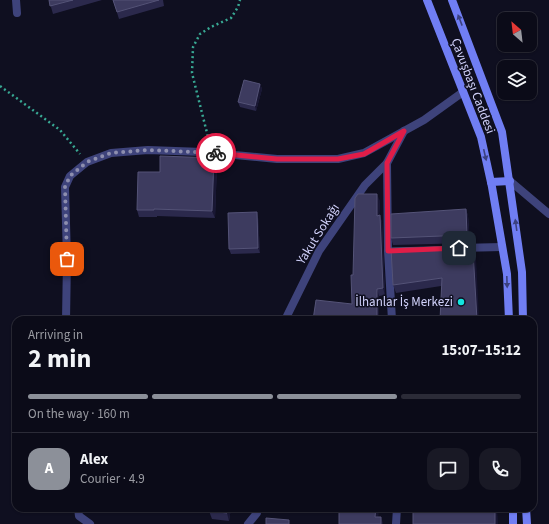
<!DOCTYPE html>
<meta charset="utf-8">
<style>
body{margin:0;font-family:"Source Sans 3",sans-serif;background:#191925;color:#f1f3f6;height:100vh;display:flex;flex-direction:column;font-size:15px;white-space:nowrap}
*{box-sizing:border-box;margin:0}
p{font-size:13px;color:#9a9ba2}
.icon{flex:none;width:22px;height:22px;fill:none;stroke:currentColor;stroke-width:2;stroke-linecap:round;stroke-linejoin:round}
.map{position:relative;flex:1;overflow:hidden}
.drawer{position:absolute;left:12px;top:316px;width:525px;height:196px;display:flex;flex-direction:column;background:#0b0b18;border-radius:12px;box-shadow:0 1px 3px #0004,0 0 0 1px #2b2b37}
.drawer>*{flex:none}
.needle{width:26px;rotate:332deg}
.buttons{position:absolute;left:497px;top:12px;display:grid;gap:8px}
.buttons a{display:grid;place-items:center;width:40px;height:40px;border-radius:8px;background:#0b0b18;box-shadow:0 1px 3px #0004,0 0 0 1px #2b2b37;font-size:20px}
.pin{position:absolute;display:grid;place-items:center;width:34px;height:34px;color:#fff;margin:-17px;border-radius:8px;box-shadow:0 2px 6px #0006}
.courier{position:absolute;display:grid;place-items:center;width:40px;height:40px;margin:-20px;border:3px solid #e11d48;border-radius:50%;background:#fff;color:#222;box-shadow:0 1px 5px #0007}
.overview em{font-style:normal;font-weight:700}
.overview div{display:flex;flex-direction:column-reverse}
.overview{display:flex;align-items:center;justify-content:space-between;height:68px;padding:0 16px}
h1{font-size:26px;font-weight:700;line-height:30px}
.bar{display:grid;grid-template-columns:repeat(4,1fr);gap:6px 4px;align-content:center;height:48px;padding:0 16px}
.bar i{height:5px;border-radius:3px;background:#2b2b37}
.bar .on{background:#8c9099}
.bar p{grid-column:span 4}
.line{display:flex;align-items:center;gap:10px;padding:0 16px;border-top:1px solid #2b2b37}
.line div{flex:1}
.round{display:grid;place-items:center;flex:none;width:42px;height:42px;border-radius:12px;background:#191925}
.map>svg:first-child{display:block}
.lines{fill:none;stroke-linecap:round;stroke-linejoin:round}
.path{stroke:#38a893;stroke-width:2.5;stroke-dasharray:2 3;stroke-linecap:butt}
.minor{stroke:#3e437b;stroke-width:8}
.secondary{stroke:#707ef3;stroke-width:8}
.wall{fill:#2b294c}
.shaded-wall{fill:#191733}
.building{fill:#3d3b5f;stroke:#545377}
.oneway{fill:#3b417f}
.done{stroke:#8d8eae;stroke-width:4;stroke-dasharray:0 7.2}
.route{stroke:#e11d48;stroke-width:5}
.poi-dot{fill:#14e5df;stroke:#0f0f20;stroke-width:1.5}
.labels{text-anchor:middle;dominant-baseline:central;stroke-width:3;stroke-linejoin:round;paint-order:stroke}
.street-label{font-size:13px;fill:#d1d2fb;stroke:#0f0f20}
.poi-label{font-size:13px;fill:#d1d2fb;stroke:#0f0f20;text-anchor:end}
</style>
<div class="map">
<svg width="549" height="524" viewBox="0 0 549 524">
<rect width="100%" height="100%" fill="#0f0f20"/>
<g class="lines">
<g class="path">
<polyline points="0,86 60,130 80,154"/>
<polyline points="209,141 192,73 193,47 200,34 211,27 231,18 238,7 240,0"/>
</g>
<g class="minor">
<polyline points="16,0 17,13"/>
<polyline points="387,163 404,131"/>
<polyline points="510,181 549,214"/>
<polyline points="459,248 502,247"/>
<polyline points="66,320 67,259 65,187 70,176 87,162 111,153 148,150 203,152 277,159 338,159 364,153 424,120 463,92"/>
<polyline points="285,320 319,251 365,185 387,163 388,251 392,320"/>
<polyline points="78,508 79,516 90,524"/>
<polyline points="248,524 257,513 257,508"/>
<polyline points="396,524 397,508"/>
</g>
<g class="secondary">
<polyline points="427,0 481,137 492,187 507,274 509,320"/>
<polyline points="452,0 502,132 522,272 523,320"/>
<polyline points="491,182 510,181"/>
<polyline points="513,508 513,524"/>
<polyline points="526,508 527,524"/>
</g>
</g>
<g class="wall">
<polygon points="49,0 102,0 53,14"/>
<polygon points="113,0 163,0 164,6 119,19"/>
<polygon points="260,84 262,89 256,111 240,107 238,102"/>
<polygon points="214,158 217,164 215,218 157,216 157,217 139,217 137,210 160,172"/>
<polygon points="380,201 379,215 382,222 385,295 379,296 352,304 353,275"/>
<polygon points="466,209 468,216 470,243 393,245 391,238"/>
<polygon points="258,217 260,253 231,254 229,249"/>
<polygon points="468,246 470,250 473,250 476,258 441,286 396,293 393,285"/>
<polygon points="210,508 231,508 229,521 212,519 209,511"/>
</g>
<g class="shaded-wall">
<polygon points="260,84 262,89 256,111 255,106"/>
<polygon points="214,158 217,164 215,218 212,211"/>
<polygon points="377,194 380,201 379,222 377,216"/>
<polygon points="466,209 468,216 470,243 467,235"/>
<polygon points="257,212 258,217 260,253 258,248"/>
<polygon points="380,215 382,222 385,295 383,288"/>
<polygon points="473,250 476,258 479,320 477,320"/>
<polygon points="377,289 379,296 379,320 377,320"/>
<polygon points="227,508 231,508 229,521 227,513"/>
<polygon points="376,508 379,508 378,522 375,517"/>
<polygon points="495,508 497,508 498,524 495,524"/>
<polygon points="381,517 383,523 383,524 381,524"/>
</g>
<g class="building">
<polygon points="49,0 73,0 50,6"/>
<polygon points="113,0 159,0 117,12"/>
<polygon points="244,80 260,84 255,106 238,102"/>
<polygon points="160,156 214,158 212,211 154,209 154,210 137,210 138,172 160,172"/>
<polygon points="358,194 377,194 377,216 380,215 383,288 377,289 377,320 313,320 316,300 352,304 351,275 353,275 355,198"/>
<polygon points="466,209 467,235 391,238 391,214"/>
<polygon points="257,212 258,248 229,249 228,213"/>
<polygon points="468,246 468,250 473,250 477,320 440,320 442,278 393,285 391,248"/>
<polygon points="210,508 227,508 227,513 209,511"/>
<polygon points="339,508 376,508 375,517 381,517 381,524 339,524"/>
<rect x="413" y="508" width="82" height="16"/>
<polygon points="266,518 289,520 289,524 266,524"/>
</g>
<defs><path id="oneway-solid" d="M-6-.8H1V-3.2L6.5 0L1 3.2V.8H-6Z"/></defs>
<g class="oneway">
<use href="#oneway-solid" transform="translate(460 20) rotate(-111)"/>
<use href="#oneway-solid" transform="translate(485 155) rotate(77)"/>
<use href="#oneway-solid" transform="translate(516 225) rotate(-98)"/>
<use href="#oneway-solid" transform="translate(507 282) rotate(88)"/>
</g>
<g class="lines">
<polyline class="done" points="67,259 65,187 70,176 87,162 111,153 148,150 216,153"/>
<polyline class="route" points="216,153 277,159 338,159 364,154 404,131 387,163 388,251 459,248"/>
</g>
<circle class="poi-dot" cx="461" cy="302" r="4"/>
<g class="labels">
<g class="street-label">
<text transform="translate(473 86) rotate(69)">Çavuşbaşı Caddesi</text>
<text transform="translate(318 234) rotate(-58)">Yakut Sokağı</text>
</g>
<g class="poi-label">
<text x="453" y="302">İlhanlar İş Merkezi</text>
</g>
</g>
</svg>
<div class="buttons">
<a><svg class="needle" viewBox="-14 -14 28 28"><path d="M0-13l5 13h-10z" fill="#e53935"/><path d="M0 13l5-13h-10z" fill="#9a9ba2"/></svg></a>
<a><svg class="icon" aria-label="layers" viewBox="0 0 24 24"><path d="M12 4l9 5-9 5-9-5zM3 14l9 5 9-5"/></svg></a>
</div>
<div class="pin" style="left:67px;top:259px;background:#ea580c"><svg class="icon" aria-label="bag" viewBox="0 0 24 24"><path d="M5 8h14l-1 12H6zM9 8a3 3 0 0 1 6 0"/></svg></div>
<div class="pin" style="left:459px;top:248px;background:#1f2937"><svg class="icon" aria-label="home" viewBox="0 0 24 24"><path d="M3 11l9-7 9 7M6 9v11h12V9"/></svg></div>
<div class="courier" style="left:216px;top:153px"><svg class="icon" aria-label="bike" viewBox="0 0 24 24"><circle cx="6" cy="16" r="4"/><circle cx="18" cy="16" r="4"/><path d="M6 16l4-8h5l3 8M10 8l3 8H6M13 5h3"/></svg></div>
<section class="drawer">
<div class="overview"><div><h1>2 min</h1><p>Arriving in</p></div><em>15:07–15:12</em></div>
<div class="bar"><i class="on"></i><i class="on"></i><i class="on"></i><i></i><p>On the way · 160 m</p></div>
<div class="line" style="height:72px"><b class="round" style="background:#8c9099;color:#fff">A</b><div><b>Alex</b><p>Courier · 4.9</p></div><a class="round"><svg class="icon" aria-label="chat" viewBox="0 0 24 24"><path d="M4 5h16v11H9l-5 4z"/></svg></a><a class="round"><svg class="icon" aria-label="phone" viewBox="0 0 24 24"><path d="M5 4h4l2 5-3 2q2 4 5 5l2-3 5 2v4C11 20 4 13 5 4z"/></svg></a></div>
</section>
</div>
